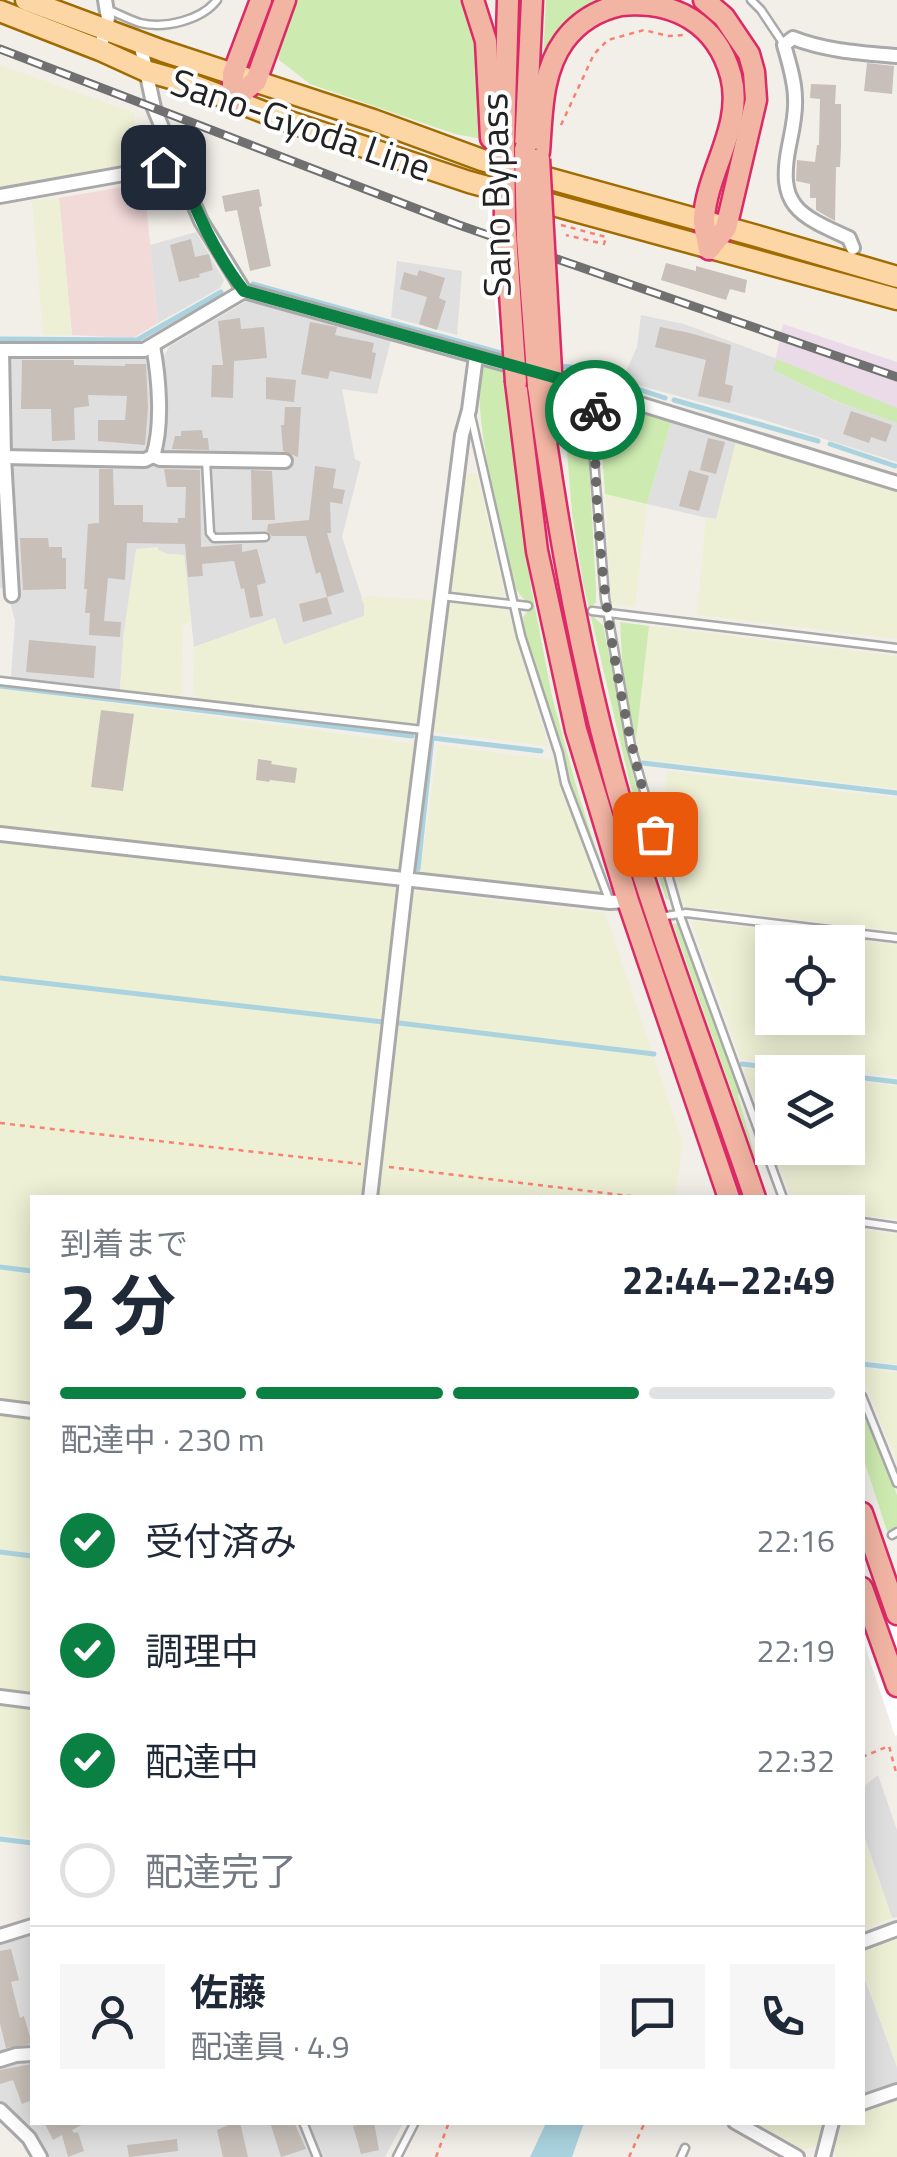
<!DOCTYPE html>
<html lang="ja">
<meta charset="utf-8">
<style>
body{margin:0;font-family:"Titillium Web","Noto Sans JP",sans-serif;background:#f6f6f7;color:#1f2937;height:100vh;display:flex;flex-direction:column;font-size:38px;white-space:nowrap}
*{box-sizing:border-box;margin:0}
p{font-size:32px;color:#747a83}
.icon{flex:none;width:55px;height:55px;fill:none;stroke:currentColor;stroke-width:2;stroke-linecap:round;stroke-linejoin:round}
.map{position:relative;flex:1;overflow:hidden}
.sheet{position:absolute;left:30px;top:1195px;width:835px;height:930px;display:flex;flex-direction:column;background:#fff;border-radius:0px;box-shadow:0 5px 25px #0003}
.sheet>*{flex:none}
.fabs{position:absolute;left:755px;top:925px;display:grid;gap:20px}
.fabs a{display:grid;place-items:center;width:110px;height:110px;border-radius:0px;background:#fff;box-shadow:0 5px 25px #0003;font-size:50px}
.pin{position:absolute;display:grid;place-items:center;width:85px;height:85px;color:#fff;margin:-42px;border-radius:20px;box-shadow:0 5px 15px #0006}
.courier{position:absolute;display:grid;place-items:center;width:100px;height:100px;margin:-50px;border:8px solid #0b8043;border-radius:50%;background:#fff;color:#222;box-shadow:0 2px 12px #0007}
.overview em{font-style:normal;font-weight:700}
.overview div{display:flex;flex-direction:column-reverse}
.overview{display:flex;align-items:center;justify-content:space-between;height:170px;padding:0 30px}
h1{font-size:65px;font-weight:700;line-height:75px}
.bar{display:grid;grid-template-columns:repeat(4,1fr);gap:15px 10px;align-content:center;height:120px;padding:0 30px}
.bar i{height:12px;border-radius:8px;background:#e0e1e3}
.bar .on{background:#0b8043}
.bar p{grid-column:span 4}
.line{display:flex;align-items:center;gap:25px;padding:0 30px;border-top:2px solid #e0e1e3}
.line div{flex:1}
.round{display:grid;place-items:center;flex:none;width:105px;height:105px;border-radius:0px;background:#f6f6f7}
ol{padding:0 30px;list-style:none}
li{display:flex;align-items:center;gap:30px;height:110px}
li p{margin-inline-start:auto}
li .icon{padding:10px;border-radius:50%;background:#0b8043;color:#fff;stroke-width:4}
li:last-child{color:#747a83}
li i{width:55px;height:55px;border:5px solid #e0e1e3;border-radius:50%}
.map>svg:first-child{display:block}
.residential{fill:#e0dfdf}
.commercial{fill:#f2dad9}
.industrial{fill:#ebdbe8}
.farmland{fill:#eef0d5;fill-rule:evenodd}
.grass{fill:#cdebb0}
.water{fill:#aad3df}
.pier{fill:#fff}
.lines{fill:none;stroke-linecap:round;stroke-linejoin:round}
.stream{stroke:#aad3df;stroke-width:5}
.building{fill:#c7bfb8}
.service-casing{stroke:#a9a9a9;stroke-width:11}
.minor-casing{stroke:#a9a9a9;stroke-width:18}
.primary-casing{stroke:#a06b00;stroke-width:25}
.trunk-casing{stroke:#dc2a67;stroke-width:25}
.path{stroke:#fa8072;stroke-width:2.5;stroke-dasharray:5 5;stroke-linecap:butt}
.service{stroke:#fff;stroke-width:6}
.minor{stroke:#fff;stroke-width:12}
.primary{stroke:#fcd6a4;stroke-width:20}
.trunk{stroke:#f2b4a3;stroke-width:20}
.rail-casing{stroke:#707070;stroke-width:9}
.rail{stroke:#fff;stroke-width:5;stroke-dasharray:15;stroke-linecap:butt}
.trunk-bridge-casing{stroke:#dc2a67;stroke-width:25;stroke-linecap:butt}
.path-bridge{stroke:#fa8072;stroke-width:2.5;stroke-dasharray:5 5;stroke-linecap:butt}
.trunk-bridge{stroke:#f2b4a3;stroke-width:20}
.done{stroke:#6b6a68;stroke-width:10;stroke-dasharray:0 18}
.route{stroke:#0b8043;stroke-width:12}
.labels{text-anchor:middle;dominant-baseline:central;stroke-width:8;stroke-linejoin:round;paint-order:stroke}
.street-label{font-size:38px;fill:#222;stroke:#fff}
</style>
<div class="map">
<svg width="897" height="2157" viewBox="0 0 897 2157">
<rect width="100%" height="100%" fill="#f2efe9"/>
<g class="residential">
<polygon points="196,232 224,280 220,288 158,323 150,245"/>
<polygon points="397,261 462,271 457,335 391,317"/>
<polygon points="248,300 391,340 377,394 342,389 355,459 361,462 342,537 364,604 364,616 283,645 275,618 194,647 184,555 167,554 158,550 124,631 120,690 11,677 15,621 10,602 19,601 17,586 0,588 0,354 163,357 170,346"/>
<polygon points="641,315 684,324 777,359 773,370 837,402 897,423 897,462 761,419 627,382 627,369 637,347"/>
<polygon points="671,422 736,442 716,520 647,504"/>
<polygon points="878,1775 897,1830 897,1917 892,1918 863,1832 863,1787"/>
<polygon points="32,1931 32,2047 17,2048 0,2054 0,1941"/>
<polygon points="862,1971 897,2067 897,2083 863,2094"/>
<polygon points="26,2060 32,2060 32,2122 403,2123 385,2157 45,2157 0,2103 0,2068"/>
</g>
<polygon class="commercial" points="144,183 158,323 133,338 72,335 59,198"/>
<polygon class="industrial" points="783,324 897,362 897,423 838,402 773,370"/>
<g class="farmland">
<polygon points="0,65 135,113 133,166 0,190"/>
<polygon points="59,198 72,335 43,335 32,201"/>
<polygon points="736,442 897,490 897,639 697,615 706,517 716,519"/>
<polygon points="463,473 477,473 505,597 451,592 448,588"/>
<polygon points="605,494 647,504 635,607 611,604"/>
<polygon points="158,547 158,550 167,554 184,555 191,621 183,626 182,691 179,696 120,690 124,631 136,549"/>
<polygon points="369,596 432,600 436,604 420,724 414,726 197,699 193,691 194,647 275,618 284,645 364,616 364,604 361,598"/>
<polygon points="452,602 508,610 548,746 433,732 447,606"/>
<polygon points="649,626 897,656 897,789 640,759 636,740"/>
<polygon points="0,688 415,744 400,869 397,871 0,826"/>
<polygon points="438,745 553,760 561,789 601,892 582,894 420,874"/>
<polygon points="667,771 897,798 897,931 683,906 661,828"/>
<polygon points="0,840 393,886 397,892 363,1197 32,1198 32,1405 0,1402"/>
<polygon points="419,891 605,913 683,1143 675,1197 377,1198 412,894"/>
<path d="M695,921L897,945V1076L741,1059L692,924ZM772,942H848V1018H772Z"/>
<polygon points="743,1067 787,1072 772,1072 772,1145"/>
<polygon points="848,1080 897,1086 897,1219 863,1215 862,1198 792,1197 773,1148 848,1148"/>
<polygon points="862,1230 897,1234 897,1364 863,1360"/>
<polygon points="863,1368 897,1372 897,1461 863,1377"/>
<polygon points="0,1415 32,1419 32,1693 0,1690"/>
<polygon points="0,1702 32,1705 32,1838 0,1834"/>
<polygon points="862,1832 892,1918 863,1930 862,1930"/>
<polygon points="897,1938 897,2067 863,1970 862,1948"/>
<polygon points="897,2099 897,2157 835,2157 835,2144 844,2123 862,2122 863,2112"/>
<polygon points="756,2123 824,2122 824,2123 819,2145 803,2150"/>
</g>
<g class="grass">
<path d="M293,0H462C483,42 480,94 482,139L455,134L310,84L279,60L277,52Z"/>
<path d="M546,0H600C573,11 557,33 546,59H543Z"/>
<polygon points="777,359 897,408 897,423 838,402 773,370"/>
<path d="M495,365L585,392L596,588V603L592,605C592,616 595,619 603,625L632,771L669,900L666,899L630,784L583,583L572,513L562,389L504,378L531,587L552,696L577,789L605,878L570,781L525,634L523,617L529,610C527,600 520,597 515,587C512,581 511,574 509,567C502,530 466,392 485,366Z"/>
<polygon points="613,404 671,422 647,504 605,494 599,411 604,405"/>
<polygon points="620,622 649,626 636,740 623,677"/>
<polygon points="677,923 739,1092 738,1096 761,1176 673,924"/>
<polygon points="862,1407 897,1495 897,1526 887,1531 863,1457"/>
</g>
<polygon class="water" points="546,2123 584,2123 572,2157 530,2157"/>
<g class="pier">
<polygon points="485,138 512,144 514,226 524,383 505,380 490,264"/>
<polygon points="897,1590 897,1735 895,1736 863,1640 862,1602"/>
</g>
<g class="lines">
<g class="stream">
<polyline points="253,284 508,355"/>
<polyline points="0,339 137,340 221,292"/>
<polyline points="558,366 572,367 665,398"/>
<polyline points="674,400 818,441"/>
<polyline points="830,444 895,466"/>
<polyline points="0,686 412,736"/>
<polyline points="643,763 897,793"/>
<polyline points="418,869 432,738 541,751"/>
<polyline points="0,978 383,1022"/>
<polyline points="399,1023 654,1054"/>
<polyline points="742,1064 813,1072"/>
<polyline points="848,1076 897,1082"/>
<polyline points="0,1267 32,1271"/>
<polyline points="862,1364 897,1368"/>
<polyline points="0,1552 32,1556"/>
<polyline points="0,1839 32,1843"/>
</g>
</g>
<g class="building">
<polygon points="867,63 894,66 892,94 864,91"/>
<polygon points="811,84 836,85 835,104 841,104 841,147 840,167 836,167 835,221 816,210 816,198 810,198 810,184 796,181 797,160 815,162 817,145 819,145 820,99 810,98"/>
<polygon points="259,189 262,206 259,207 271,266 250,271 237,210 225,212 222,196"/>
<polygon points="191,239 195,257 209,254 213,270 199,274 200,277 179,282 170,245"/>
<polygon points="666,263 696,271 696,266 747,280 745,293 730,289 726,300 661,280"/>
<polygon points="419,270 445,278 439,298 446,301 437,330 419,324 427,297 400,289 404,272 417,276"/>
<polygon points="240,318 241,329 264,327 267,358 234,361 233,398 211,397 212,365 223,365 218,321"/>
<polygon points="310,322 337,327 335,335 374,343 372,352 376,353 371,379 330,371 328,379 301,374"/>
<polygon points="660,327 690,333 731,345 725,384 733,386 730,403 698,396 706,360 655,347"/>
<polygon points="22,360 74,360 74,365 125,366 125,364 146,364 148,408 145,445 98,441 98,420 125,420 127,396 88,395 89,406 74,408 75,440 52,441 51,409 21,409"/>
<polygon points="266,377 296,380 294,402 266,399"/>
<polygon points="285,407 301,407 298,457 283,451 281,425 284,425"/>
<polygon points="851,411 892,425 886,442 871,437 869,443 843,434"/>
<polygon points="202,430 203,438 208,438 209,450 172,449 175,436 181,436 181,431"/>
<polygon points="708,438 725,442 716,474 700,470"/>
<polygon points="315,466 336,469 333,488 345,490 342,504 330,502 331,533 327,533 344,592 327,597 320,572 316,574 306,536 272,536 267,531 268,524 309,520"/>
<polygon points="99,469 113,469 114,505 143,505 143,522 178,523 178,518 185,518 186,487 167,487 164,469 200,470 201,547 242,544 242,552 257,549 266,583 257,585 263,616 250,618 244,588 241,589 234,561 202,564 203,576 188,577 185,544 127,543 125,580 108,578 104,621 121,622 120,637 89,635 90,613 85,613 87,589 84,589 88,524 99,523"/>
<polygon points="251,470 272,471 275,520 252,520"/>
<polygon points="689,470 709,476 699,511 679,506"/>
<polygon points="20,538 48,538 49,547 62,547 62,558 66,558 66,589 23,590"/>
<polygon points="327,597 332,614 303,622 299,604"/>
<polygon points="29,640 96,646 94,678 26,672"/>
<polygon points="101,710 134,714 123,791 91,787"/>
<polygon points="258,759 272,761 271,764 297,768 295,783 270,780 269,782 256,780"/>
<polygon points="11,1949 19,1980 11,1982 20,2018 24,2016 32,2044 6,2048 0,2023 0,1951"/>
<polygon points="32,2064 32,2100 22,2104 13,2080 0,2084 0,2070"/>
<polygon points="44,2122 87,2122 72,2130 74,2133 78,2132 84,2151 68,2157 62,2135 53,2140"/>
<polygon points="235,2122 240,2122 248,2157 223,2157 217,2130"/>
<polygon points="270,2122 294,2122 306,2149 281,2157"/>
<polygon points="374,2122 379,2150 361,2154 353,2126"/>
<polygon points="177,2139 178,2151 129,2157 127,2145"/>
</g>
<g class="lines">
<g class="service-casing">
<g id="service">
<polyline points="751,0 761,10 783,43"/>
<path d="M109,10C119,14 130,20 140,23C165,29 202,20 217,0"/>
<polyline points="598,393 595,403 594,460 605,598 631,746 679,913 783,1198"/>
<polyline points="471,416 521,636 559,754 565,783 610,902"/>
<polyline points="206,460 210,533 214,538 265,537"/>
<polyline points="441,596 528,606"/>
<polyline points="592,611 897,648"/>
<polyline points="0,681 423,730"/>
<polyline points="659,917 686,913 897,938"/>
<polyline points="862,1222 897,1227"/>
<polyline points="862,1396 897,1483"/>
<polyline points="892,1535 897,1532"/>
<polyline points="303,2122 317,2157"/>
<polyline points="397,2157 415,2122"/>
<polyline points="681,2157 685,2148"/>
</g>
</g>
<g class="minor-casing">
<g id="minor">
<polyline points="140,42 154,108 176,162 201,221 244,291 517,367"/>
<polyline points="100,50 108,18 105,0"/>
<polyline points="0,196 163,167 176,162"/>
<path d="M853,248L849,238C798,215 777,206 789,146C792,131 796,114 795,99C795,81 789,63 784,45L793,38C826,51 862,53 897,56"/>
<polyline points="0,350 144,350 244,291"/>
<polyline points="2,350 4,457 12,595"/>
<polyline points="546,375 897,483"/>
<polyline points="153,456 160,459 285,461"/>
<path d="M4,457L145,460L153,456C163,426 159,377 153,346"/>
<polyline points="0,834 610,902 628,901"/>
<polyline points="370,1198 406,880 462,435 469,410 476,356"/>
<polyline points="0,1407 32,1411"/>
<polyline points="0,1697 32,1701"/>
<polyline points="0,1936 32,1926"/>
<polyline points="862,1942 897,1929"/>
<polyline points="0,2060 16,2055 32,2054"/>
<polyline points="862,2103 897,2091"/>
<polyline points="0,2110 29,2138 40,2157"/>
<polyline points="735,2122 797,2157"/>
<polyline points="823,2157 832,2122"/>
</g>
</g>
<g class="primary-casing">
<g id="primary">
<polyline points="26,0 163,51 373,120 482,160 757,236 897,277"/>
<polyline points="0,11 100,50 146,71 188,83 284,120 469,182 897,299"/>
</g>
</g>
<g class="trunk-casing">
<g id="trunk">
<polyline points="473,0 486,41 491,138"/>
<polyline points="704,0 724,17 749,54 754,72 756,100 726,228 709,249"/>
<polyline points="233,100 256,81 285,0"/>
<polyline points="233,100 233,74 261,0"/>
<polyline points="504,143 508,0"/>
<polyline points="525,149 532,0"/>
<path d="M539,152C542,115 541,73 564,41C578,22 598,10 621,5C675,0 717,24 731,76C744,126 707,170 704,218C704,228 707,239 709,249"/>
<polyline points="516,382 537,551 576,730 628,901 729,1198"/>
<path d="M538,386C558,531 583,676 625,817C663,945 712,1071 755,1198"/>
<polyline points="862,1513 897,1614"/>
<polyline points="862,1588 897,1686"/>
</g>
</g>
<g class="path">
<polyline points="561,125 594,54 608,40 644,30 668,36 684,35"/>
<polyline points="0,1123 361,1164"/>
<polyline points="389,1167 646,1198"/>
<polyline points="862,1757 889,1746 897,1776"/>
<polyline points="436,2157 449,2122"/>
<polyline points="629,2157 645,2122"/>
</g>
<use href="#service" class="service"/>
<use href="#minor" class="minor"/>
<use href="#primary" class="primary"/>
<use href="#trunk" class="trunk"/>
<g class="rail-casing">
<polyline id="rail" points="0,49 459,225 897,377"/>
</g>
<use href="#rail" class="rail"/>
<g class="trunk-bridge-casing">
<g id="trunk-bridge">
<polyline points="504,143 505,220 516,382"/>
<polyline points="525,149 527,238 538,386"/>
<polyline points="539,159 552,388"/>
</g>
</g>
<polyline class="path-bridge" points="561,225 606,237 604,244 566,235"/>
<use href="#trunk-bridge" class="trunk-bridge"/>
</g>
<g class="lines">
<path class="done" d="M595,410C593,554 615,696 655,834"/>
<path class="route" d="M163,167L176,162C195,207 213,252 244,291L561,379L599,392L595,410"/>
</g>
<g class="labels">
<g class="street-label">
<text transform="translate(301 124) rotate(19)">Sano-Gyoda Line</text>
<text transform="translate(495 195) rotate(-91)">Sano Bypass</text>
</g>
</g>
</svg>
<div class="fabs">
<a><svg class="icon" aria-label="locate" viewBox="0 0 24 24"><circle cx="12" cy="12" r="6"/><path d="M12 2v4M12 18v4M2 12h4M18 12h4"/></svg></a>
<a><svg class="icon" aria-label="layers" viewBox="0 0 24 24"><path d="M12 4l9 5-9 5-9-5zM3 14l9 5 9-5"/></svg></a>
</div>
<div class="pin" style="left:655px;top:834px;background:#ea580c"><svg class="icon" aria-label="bag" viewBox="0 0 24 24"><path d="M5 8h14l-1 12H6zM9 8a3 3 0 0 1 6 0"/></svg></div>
<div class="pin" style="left:163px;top:167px;background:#1f2937"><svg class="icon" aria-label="home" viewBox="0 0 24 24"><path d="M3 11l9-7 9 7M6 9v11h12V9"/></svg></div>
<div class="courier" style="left:595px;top:410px"><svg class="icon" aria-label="bike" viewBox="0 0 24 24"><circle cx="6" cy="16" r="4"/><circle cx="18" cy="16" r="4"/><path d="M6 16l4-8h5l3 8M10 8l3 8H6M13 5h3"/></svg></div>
<section class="sheet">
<div class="overview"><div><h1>2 分</h1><p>到着まで</p></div><em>22:44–22:49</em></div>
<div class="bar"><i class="on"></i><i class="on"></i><i class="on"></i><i></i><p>配達中 · 230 m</p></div>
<ol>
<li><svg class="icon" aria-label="check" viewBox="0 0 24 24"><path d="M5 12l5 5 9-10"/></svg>受付済み<p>22:16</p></li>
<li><svg class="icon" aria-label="check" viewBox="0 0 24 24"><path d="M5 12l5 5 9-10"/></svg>調理中<p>22:19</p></li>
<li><svg class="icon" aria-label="check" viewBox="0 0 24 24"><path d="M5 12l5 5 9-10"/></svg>配達中<p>22:32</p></li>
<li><i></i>配達完了</li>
</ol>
<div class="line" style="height:180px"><a class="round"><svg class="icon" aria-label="person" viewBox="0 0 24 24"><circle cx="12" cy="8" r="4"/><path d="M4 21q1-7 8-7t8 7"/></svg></a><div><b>佐藤</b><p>配達員 · 4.9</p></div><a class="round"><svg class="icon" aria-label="chat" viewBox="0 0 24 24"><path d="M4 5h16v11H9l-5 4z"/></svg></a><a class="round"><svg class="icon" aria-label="phone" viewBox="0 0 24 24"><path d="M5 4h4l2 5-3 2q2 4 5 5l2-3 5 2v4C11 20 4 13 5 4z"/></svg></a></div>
</section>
</div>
